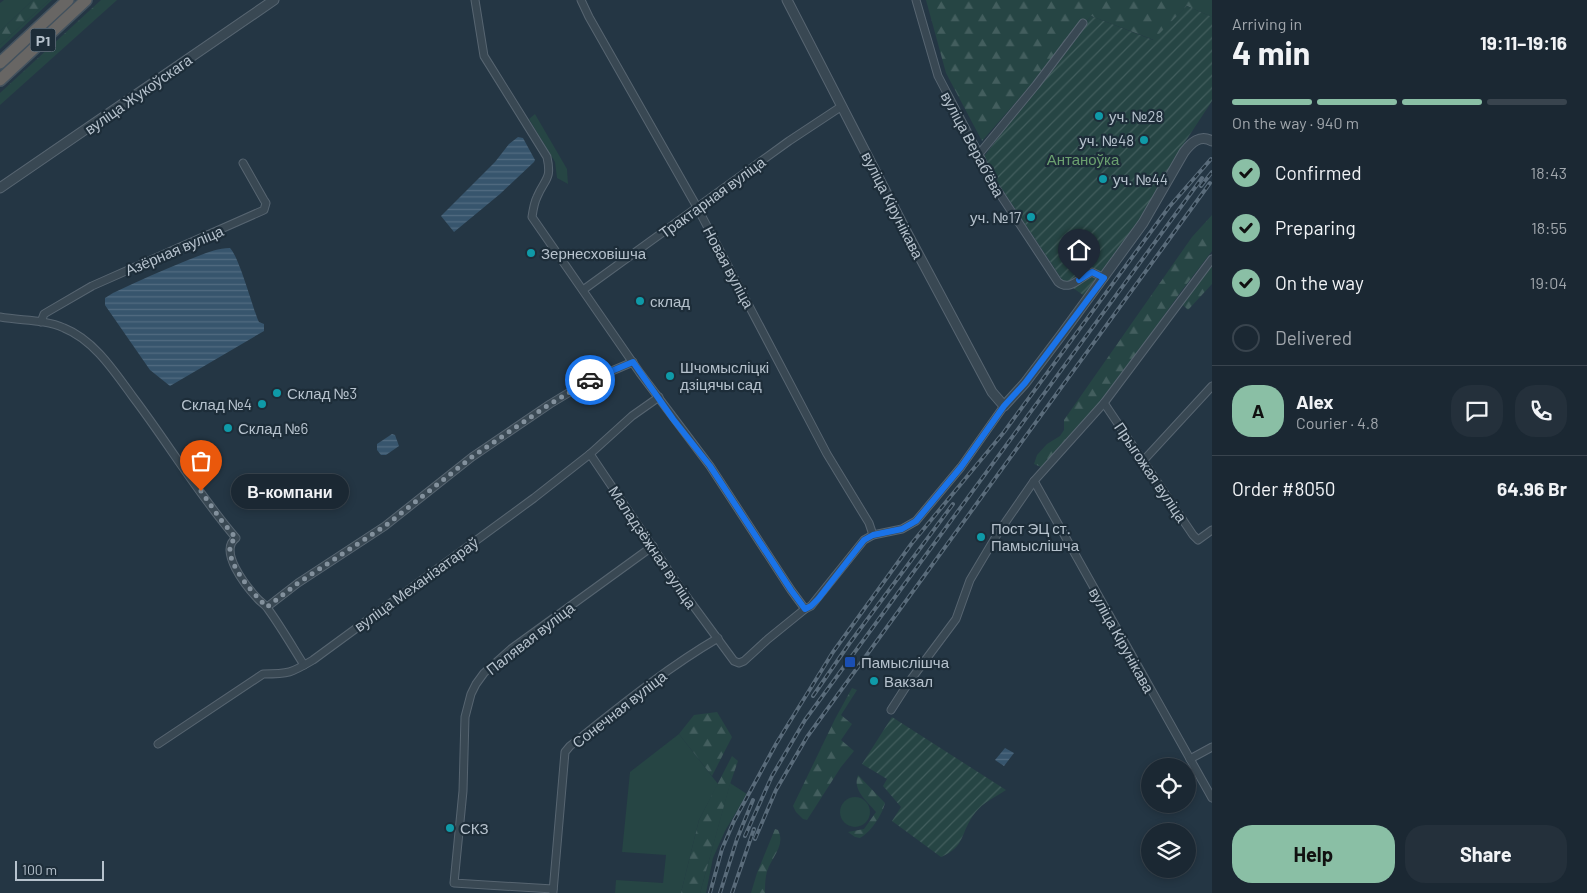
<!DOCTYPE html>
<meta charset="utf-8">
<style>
body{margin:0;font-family:Barlow,sans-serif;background:#24303b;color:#f1f3f6;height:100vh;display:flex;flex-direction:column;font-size:19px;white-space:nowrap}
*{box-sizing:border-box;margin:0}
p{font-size:16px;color:#a0a6ac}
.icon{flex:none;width:28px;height:28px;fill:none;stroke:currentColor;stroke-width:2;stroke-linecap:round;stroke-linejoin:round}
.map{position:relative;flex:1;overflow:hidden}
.side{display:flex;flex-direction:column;background:#1b2833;width:375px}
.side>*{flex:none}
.fabs{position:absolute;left:1141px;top:758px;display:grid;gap:10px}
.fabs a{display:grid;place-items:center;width:55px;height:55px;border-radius:50%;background:#1b2833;box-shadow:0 2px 8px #0003,0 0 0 1px #39444e;font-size:25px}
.scale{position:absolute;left:15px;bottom:12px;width:89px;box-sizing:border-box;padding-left:5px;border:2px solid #b6c2cd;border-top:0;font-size:14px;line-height:18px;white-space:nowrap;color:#b6c2cd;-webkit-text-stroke:4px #1d2d39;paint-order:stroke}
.pin{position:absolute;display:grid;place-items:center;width:42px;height:42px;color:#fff;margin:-51px -21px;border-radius:50% 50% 50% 0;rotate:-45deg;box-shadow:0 0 5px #0007}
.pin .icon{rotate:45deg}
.courier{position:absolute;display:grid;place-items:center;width:50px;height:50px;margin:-25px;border:4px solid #1a73e8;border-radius:50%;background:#fff;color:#222;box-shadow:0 1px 6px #0007}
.bubble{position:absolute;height:35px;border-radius:18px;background:#1b2833;box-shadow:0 2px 8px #0003,0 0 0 1px #39444e;font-size:16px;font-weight:700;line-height:35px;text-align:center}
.overview em{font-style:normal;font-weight:700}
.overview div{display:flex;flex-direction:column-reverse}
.overview{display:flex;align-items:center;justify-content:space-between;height:85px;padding:0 20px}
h1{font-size:32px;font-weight:700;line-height:38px}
.bar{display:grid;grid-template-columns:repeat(4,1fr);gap:8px 5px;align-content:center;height:60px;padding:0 20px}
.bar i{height:6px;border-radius:4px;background:#39444e}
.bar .selected{background:#8abfa5}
.bar p{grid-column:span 4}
.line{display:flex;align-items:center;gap:12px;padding:0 20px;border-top:1px solid #39444e}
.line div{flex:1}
.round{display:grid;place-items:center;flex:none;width:52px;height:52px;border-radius:20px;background:#24303b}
ol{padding:0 20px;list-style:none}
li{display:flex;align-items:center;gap:15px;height:55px}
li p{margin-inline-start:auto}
li .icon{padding:5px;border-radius:50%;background:#8abfa5;color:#111;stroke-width:4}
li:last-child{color:#a0a6ac}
li i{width:28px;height:28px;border:2px solid #39444e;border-radius:50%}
.cta{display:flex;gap:10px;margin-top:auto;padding:10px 20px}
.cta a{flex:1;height:58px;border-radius:20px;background:#8abfa5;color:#111;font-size:20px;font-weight:700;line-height:58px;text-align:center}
.cta a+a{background:#24303b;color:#f1f3f6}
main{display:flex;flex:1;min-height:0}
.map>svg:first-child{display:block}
.green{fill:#264544}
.forest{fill:url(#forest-firs)}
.garden{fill:url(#garden-furrows)}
.water{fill:url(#water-rules)}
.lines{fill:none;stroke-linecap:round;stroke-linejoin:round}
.minor-casing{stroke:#576571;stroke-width:9}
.tertiary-casing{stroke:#576571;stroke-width:11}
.trunk-casing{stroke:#43525e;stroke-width:14}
.minor{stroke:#394853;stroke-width:7}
.tertiary{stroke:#394853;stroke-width:9}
.trunk{stroke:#686664;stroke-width:11}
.rail-casing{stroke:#5a6c7b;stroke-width:4}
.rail{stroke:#1d2d39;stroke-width:2;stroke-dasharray:5.5;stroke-linecap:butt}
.done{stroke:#83919d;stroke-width:5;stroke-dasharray:0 9}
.route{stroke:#1a73e8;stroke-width:6}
.culture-dot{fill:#0f9aa8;stroke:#1d2d39;stroke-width:2}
.transit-dot{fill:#1a4fb4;stroke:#1d2d39;stroke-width:2}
.labels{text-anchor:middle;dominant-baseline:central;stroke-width:4.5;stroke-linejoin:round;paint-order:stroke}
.shield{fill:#1d2d39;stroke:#8895a1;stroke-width:1}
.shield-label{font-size:14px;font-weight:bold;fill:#b6c2cd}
.street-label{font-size:15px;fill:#b6c2cd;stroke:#1d2d39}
.poi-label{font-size:15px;fill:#b6c2cd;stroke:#1d2d39;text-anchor:start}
.park-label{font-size:15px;fill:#6ba06f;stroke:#1d2d39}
</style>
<main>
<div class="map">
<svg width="1212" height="893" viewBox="0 0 1212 893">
<defs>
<pattern id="forest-firs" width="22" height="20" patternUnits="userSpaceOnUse" patternTransform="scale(1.25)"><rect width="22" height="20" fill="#264544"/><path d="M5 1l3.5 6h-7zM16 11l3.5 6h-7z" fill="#435e5e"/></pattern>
<pattern id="garden-furrows" width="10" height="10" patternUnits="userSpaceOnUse" patternTransform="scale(1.25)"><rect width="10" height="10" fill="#264544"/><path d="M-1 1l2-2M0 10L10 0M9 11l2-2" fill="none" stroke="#435e5e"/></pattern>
<pattern id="water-rules" width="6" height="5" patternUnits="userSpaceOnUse" patternTransform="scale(1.25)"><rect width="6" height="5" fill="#37556d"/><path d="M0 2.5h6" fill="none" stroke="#526c81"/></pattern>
</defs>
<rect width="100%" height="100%" fill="#243644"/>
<g class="green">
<polygon points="4,0 33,0 0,31 0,3"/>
<polygon points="49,0 52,0 0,49 0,45"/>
<polygon points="535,114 567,169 568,184 557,178 555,162 529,119"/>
<polygon points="679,734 718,784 699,820 681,893 615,893 616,880 663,883 666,855 622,852 630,772"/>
<polygon points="730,783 747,794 725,831 713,858 706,893 700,893"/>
<circle cx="855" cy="812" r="15"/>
</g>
<g class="forest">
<polygon points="33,0 49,0 0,45 0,31"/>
<polygon points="101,0 117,0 0,105 0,93"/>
<polygon points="926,0 1212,0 1212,17 1187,6 1154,40 1091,16 982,141 946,73"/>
<polygon points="1212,215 1212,251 1180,293 1120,377 1086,420 1054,456 1041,467 1034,464 1037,455 1047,444 1060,436 1064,430 1064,420 1192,237"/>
<polygon points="1212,264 1212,284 1188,310 1183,305 1183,303"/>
<polygon points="852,688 857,690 841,715 852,724 841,740 854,751 841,767 807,820 803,819 796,812 793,806 835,719"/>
<polygon points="717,712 732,737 712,776 679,734 694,715"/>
<polygon points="732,756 738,761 730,784 700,893 681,893 699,820"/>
<path d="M858,775L885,803C882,815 871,832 860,838L855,837L848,832L864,829L876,812C867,801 852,790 858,775Z"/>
<path d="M775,829L778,830C787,847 768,860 766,876C765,882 765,888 765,893H751L757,873Z"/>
</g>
<g class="garden">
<polygon points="1187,6 1212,17 1212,101 1185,142 1142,217 1086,297 1063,281 982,159 1091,16 1153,40"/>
<path d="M892,717L1006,790C996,797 983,802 975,813C960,832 966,847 941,857L892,821L901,807L883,786L887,779L862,764Z"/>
</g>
<g class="water">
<polygon points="518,137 523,138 535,160 534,162 500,194 454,232 441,216 495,162 509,144"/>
<path d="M230,248C239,257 252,305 258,320L259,322L264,324V331L170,386L150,370L107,308L105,305V298L113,293C138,281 163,270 188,260C202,255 215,248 230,248Z"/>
<polygon points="392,434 395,435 399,446 386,455 381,455 377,450 377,444"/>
<polygon points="1005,748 1014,753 1004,766 995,760"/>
</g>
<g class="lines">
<g class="minor-casing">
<g id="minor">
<path d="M475,0L484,56L547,157C552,180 545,178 537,197C534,203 533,210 532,217L640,373L710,466L791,590L805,609"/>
<polyline points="581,0 589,17 697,207 827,454 869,523 873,535"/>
<path d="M916,0L938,76L979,154L990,179L1058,282C1070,292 1080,277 1092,272L1104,278"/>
<polyline points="979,154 1036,85 1083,23"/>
<polyline points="583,290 789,141 842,106"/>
<path d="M0,317C21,321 44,319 64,328C94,340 114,371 133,397C168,443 198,494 236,538C218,551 246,586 257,598C260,602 265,604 268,609C281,627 292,646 304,665"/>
<polyline points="41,322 44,314 49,311 92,286 264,210 266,203 264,200 243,163"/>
<polyline points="1104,403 1193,535 1198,540 1212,530"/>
<polyline points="590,454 681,589 734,661 739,663 744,661 768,639 805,609 811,606 864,540 873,535 902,529 916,521 961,467 1004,406"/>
<polyline points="1143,461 1212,386"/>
<polyline points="1034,481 1212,798"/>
<polyline points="267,607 298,583 385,526 472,457 550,404 588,381 633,362"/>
<polyline points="891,710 909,682 956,619 970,580 998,533 1034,481 1104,403 1212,259"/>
<path d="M158,744L263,674C289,674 291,673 313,660L534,498L590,454L632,416L659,397"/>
<polyline points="1190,759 1212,747"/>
<polyline points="553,889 454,883 463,791 465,717 471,694 476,684 484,673 511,649 653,546"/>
<path d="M553,892L565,752L570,746C618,708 665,669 718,638"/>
</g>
</g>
<g class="tertiary-casing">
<g id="tertiary">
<path d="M787,0L907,233L992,392L1004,406L1025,383L1062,334L1143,223L1184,152C1191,143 1200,134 1212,141"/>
<polyline points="0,188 274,0"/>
</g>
</g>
<g class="trunk-casing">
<g id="trunk">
<polyline points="0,63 68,0"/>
<polyline points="0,80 86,0"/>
</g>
</g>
<use href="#minor" class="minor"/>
<use href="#tertiary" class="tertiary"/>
<use href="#trunk" class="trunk"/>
<g class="rail-casing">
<g id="rail">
<polyline points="1201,186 1212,172"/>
<polyline points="813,696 849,644 953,504"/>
<polyline points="745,836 772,776 805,720 1202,178"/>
<polyline points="755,839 776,790 807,737 1210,183"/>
<polyline points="710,893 722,849 734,821 776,744 833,652 912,543 1004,432 1169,207 1211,159"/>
<polyline points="720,893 737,839 753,800"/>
<polyline points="732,893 754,829"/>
</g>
</g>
<use href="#rail" class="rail"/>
</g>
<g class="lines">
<path class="done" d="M201,491L221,520L236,538C215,552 254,595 267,607L298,583L385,526L472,457L550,404L590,380"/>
<polyline class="route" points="590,380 633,362 673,419 710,466 791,590 805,609 811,606 818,599 864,540 873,535 902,529 916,521 961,467 1004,406 1025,383 1104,278 1092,272 1079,280"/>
</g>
<g class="culture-dot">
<circle cx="1099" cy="116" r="5"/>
<circle cx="1144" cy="140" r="5"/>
<circle cx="1103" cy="179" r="5"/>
<circle cx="1031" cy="217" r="5"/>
<circle cx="531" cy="253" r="5"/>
<circle cx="640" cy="301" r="5"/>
<circle cx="670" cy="376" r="5"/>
<circle cx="277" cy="393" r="5"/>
<circle cx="262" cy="404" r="5"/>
<circle cx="228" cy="428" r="5"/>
<circle cx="981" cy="537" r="5"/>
<circle cx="874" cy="681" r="5"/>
<circle cx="450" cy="828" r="5"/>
</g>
<rect class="transit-dot" x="844" y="656" width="12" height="12" rx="2.5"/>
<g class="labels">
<rect class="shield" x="30.5" y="28.5" width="25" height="23" rx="4"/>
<g class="shield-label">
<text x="43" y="40">Р1</text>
</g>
<g class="street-label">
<text transform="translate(138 94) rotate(-35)">вуліца Жукоўскага</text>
<text transform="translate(973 144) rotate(62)">вуліца Верабʼёва</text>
<text transform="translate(712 197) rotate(-36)">Трактарная вуліца</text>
<text transform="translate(893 205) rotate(63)">вуліца Кірунікава</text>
<text transform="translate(174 250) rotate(-23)">Азёрная вуліца</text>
<text transform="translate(729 267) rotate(62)">Новая вуліца</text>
<text transform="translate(1151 472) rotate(56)">Прыгожая вуліца</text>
<text transform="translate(653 547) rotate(56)">Маладзёжная вуліца</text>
<text transform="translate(416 584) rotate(-36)">вуліца Механізатараў</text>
<text transform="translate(530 638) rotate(-38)">Палявая вуліца</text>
<text transform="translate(1122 640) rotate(61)">вуліца Кірунікава</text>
<text transform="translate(619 709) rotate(-38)">Сонечная вуліца</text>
</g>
<g class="poi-label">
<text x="1109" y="116">уч. №28</text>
<text x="1134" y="140" text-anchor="end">уч. №48</text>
<text x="1113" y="179">уч. №44</text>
<text x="1021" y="217" text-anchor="end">уч. №17</text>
<text x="541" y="253">Зернесховішча</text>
<text x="650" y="301">склад</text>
<text x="680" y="367">Шчомысліцкі<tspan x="680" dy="17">дзіцячы сад</tspan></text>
<text x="287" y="393">Склад №3</text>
<text x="252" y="404" text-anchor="end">Склад №4</text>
<text x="238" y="428">Склад №6</text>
<text x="991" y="528">Пост ЭЦ ст.<tspan x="991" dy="17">Памыслішча</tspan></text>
<text x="861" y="662">Памыслішча</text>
<text x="884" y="681">Вакзал</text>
<text x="460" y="828">СКЗ</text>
</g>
<g class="park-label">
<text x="1083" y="159">Антаноўка</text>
</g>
</g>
</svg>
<div class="fabs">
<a><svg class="icon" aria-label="locate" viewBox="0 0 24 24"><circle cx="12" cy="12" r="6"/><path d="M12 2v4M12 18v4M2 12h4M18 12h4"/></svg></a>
<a><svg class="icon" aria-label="layers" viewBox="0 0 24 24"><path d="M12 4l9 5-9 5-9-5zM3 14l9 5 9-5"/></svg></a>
</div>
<div class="scale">100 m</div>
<div class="pin" style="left:201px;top:491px;background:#ea580c"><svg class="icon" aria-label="bag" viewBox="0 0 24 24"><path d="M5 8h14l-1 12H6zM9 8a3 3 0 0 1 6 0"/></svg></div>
<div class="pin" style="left:1079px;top:280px;background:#1f2937"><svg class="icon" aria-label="home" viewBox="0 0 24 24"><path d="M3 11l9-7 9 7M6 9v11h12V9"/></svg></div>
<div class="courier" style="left:590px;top:380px"><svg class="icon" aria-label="car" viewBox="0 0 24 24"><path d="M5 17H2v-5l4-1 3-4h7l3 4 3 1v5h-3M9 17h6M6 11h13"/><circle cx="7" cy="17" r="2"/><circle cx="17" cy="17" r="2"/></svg></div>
<div class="bubble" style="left:231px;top:474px;width:118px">В-компани</div>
</div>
<section class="side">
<div class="overview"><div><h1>4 min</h1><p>Arriving in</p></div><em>19:11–19:16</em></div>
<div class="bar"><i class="selected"></i><i class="selected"></i><i class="selected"></i><i></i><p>On the way · 940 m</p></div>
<ol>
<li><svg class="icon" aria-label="check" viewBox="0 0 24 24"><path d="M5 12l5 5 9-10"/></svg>Confirmed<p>18:43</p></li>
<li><svg class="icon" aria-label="check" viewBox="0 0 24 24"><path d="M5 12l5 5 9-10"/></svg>Preparing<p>18:55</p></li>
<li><svg class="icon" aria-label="check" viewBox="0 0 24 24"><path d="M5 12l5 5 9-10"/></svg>On the way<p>19:04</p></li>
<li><i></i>Delivered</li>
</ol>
<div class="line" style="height:90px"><b class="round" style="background:#8abfa5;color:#111">A</b><div><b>Alex</b><p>Courier · 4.8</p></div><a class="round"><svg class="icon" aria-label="chat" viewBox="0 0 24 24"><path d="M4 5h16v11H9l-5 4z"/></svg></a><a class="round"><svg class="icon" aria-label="phone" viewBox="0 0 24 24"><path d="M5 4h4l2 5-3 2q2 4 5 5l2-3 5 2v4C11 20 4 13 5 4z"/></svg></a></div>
<div class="line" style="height:65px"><div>Order #8050</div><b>64.96 Br</b></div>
<div class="cta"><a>Help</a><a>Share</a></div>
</section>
</main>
